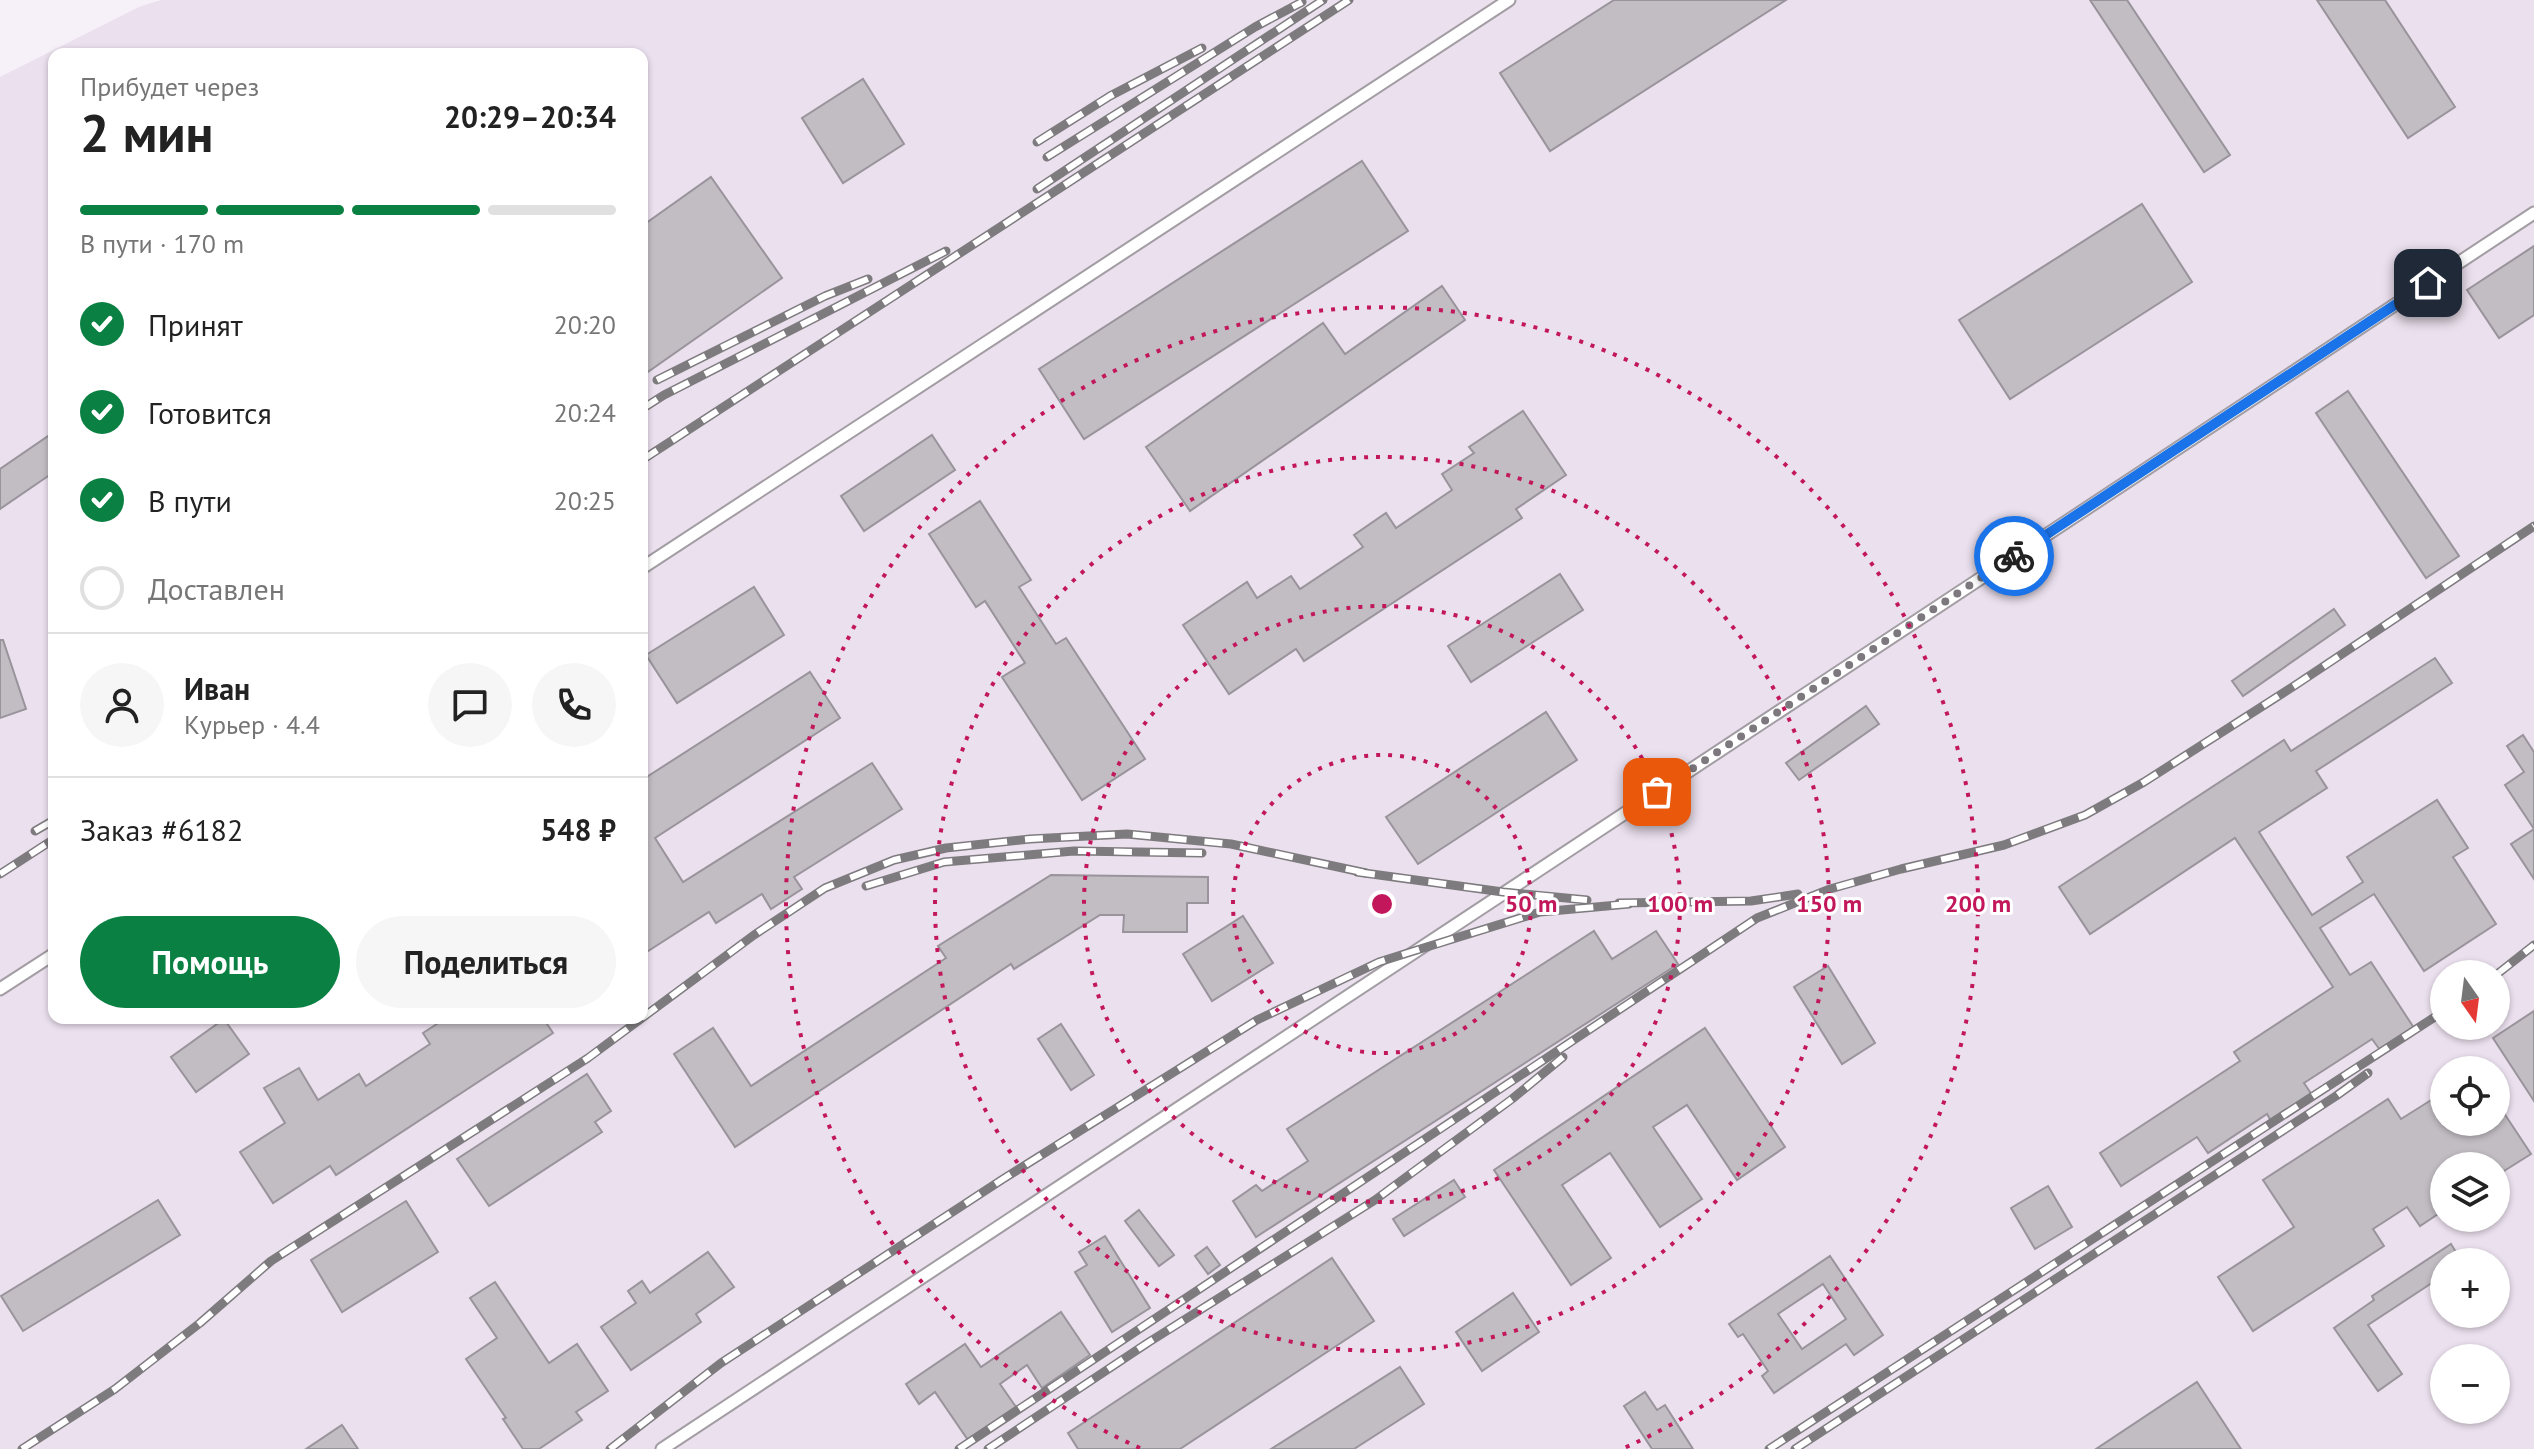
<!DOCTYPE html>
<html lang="ru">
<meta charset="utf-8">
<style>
body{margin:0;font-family:"PT Sans",sans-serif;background:#f6f6f6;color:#222;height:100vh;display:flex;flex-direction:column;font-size:30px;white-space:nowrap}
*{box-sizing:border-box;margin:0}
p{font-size:26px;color:#767676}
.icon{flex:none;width:44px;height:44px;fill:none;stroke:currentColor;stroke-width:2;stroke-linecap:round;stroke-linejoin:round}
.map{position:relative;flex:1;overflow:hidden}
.sheet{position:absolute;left:48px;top:48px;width:600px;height:976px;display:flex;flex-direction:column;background:#fff;border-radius:16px;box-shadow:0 2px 6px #0004}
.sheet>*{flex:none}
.needle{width:52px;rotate:166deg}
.buttons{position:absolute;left:2430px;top:960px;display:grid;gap:16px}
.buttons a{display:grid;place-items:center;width:80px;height:80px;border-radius:50%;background:#fff;box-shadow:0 2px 6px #0004;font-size:40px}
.pin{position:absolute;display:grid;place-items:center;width:68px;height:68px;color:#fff;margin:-34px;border-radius:16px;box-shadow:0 4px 12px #0006}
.courier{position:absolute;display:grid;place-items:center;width:80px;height:80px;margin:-40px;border:6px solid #1a73e8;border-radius:50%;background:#fff;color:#222;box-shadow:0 2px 10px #0007}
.headline em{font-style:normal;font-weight:800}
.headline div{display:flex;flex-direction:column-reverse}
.headline{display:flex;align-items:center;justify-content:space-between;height:136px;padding:0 32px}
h1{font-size:52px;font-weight:800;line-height:60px}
.bar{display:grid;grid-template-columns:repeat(4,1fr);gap:12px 8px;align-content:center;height:96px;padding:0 32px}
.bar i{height:10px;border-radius:6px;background:#e0e0e0}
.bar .on{background:#0b8043}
.bar p{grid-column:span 4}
.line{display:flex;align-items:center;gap:20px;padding:0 32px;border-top:2px solid #e0e0e0}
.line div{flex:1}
.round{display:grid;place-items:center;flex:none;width:84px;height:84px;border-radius:42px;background:#f6f6f6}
ol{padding:0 32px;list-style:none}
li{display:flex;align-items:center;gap:24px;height:88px}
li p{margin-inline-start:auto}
li .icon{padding:8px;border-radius:50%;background:#0b8043;color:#fff;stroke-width:4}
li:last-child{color:#767676}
li i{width:44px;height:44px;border:4px solid #e0e0e0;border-radius:50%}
.action{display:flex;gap:16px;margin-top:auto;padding:16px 32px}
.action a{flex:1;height:92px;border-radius:48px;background:#0b8043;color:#fff;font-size:32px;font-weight:800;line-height:92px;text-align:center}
.action a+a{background:#f6f6f6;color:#222}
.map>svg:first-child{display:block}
.built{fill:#ebe0ee;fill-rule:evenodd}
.building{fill:#c2bcc3;stroke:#99949b;stroke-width:2;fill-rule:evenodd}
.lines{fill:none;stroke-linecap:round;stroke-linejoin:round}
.service-casing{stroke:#a29ca3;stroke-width:15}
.service{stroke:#fff;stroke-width:11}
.rail-casing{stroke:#7e7b7f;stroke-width:9}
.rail{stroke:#fff;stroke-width:6;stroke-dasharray:18;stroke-linecap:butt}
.done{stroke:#7c787d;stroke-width:8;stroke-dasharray:0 14.4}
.route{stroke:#1a73e8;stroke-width:10}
.ring{fill:none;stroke:#c2185b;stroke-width:4;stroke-dasharray:4 8}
.centre{fill:#c2185b;stroke:#fff;stroke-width:4}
.ring-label{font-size:24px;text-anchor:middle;font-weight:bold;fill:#c2185b;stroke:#fff;stroke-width:6;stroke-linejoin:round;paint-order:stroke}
</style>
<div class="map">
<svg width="2534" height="1449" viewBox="0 0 2534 1449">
<rect width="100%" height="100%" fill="#f6f0f8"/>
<path class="built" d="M161,0H2534V1449H0V77L139,7ZM54,54H642V1018H54ZM2444,974H2496V1026H2444ZM2444,1070H2496V1122H2444ZM2444,1166H2496V1218H2444ZM2444,1262H2496V1314H2444ZM2444,1358H2496V1410H2444Z"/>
<g class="building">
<polygon points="1614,0 1786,0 1550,151 1500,73"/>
<polygon points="2090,0 2127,0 2230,155 2204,172"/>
<polygon points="2317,0 2385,0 2455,107 2408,138"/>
<polygon points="863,79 904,144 843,183 802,118"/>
<polygon points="1362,161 1408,231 1084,439 1039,369"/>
<polygon points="711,177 782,278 642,376 642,226"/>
<polygon points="2142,204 2192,282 2010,399 1959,320"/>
<polygon points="2534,246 2534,315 2499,338 2467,290"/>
<polygon points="1442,286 1465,320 1190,511 1146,447 1323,323 1345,354"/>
<polygon points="2348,391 2459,556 2426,578 2316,413"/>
<polygon points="1523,411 1566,475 1516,509 1522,518 1304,661 1296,649 1229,694 1183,625 1247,582 1257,598 1291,576 1300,589 1363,547 1354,535 1386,513 1396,528 1452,490 1442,474 1474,453 1469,447"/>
<polygon points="54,432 54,472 0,509 0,469"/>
<polygon points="932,435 955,470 864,531 841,496"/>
<polygon points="980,501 1031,580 1019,587 1056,644 1066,638 1145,759 1082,800 1002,677 1025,663 985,601 976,607 929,534"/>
<polygon points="1560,574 1583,610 1471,682 1448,646"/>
<polygon points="754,587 784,635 677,703 646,655"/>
<polygon points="2334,609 2345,625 2243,696 2232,681"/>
<polygon points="0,640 3,640 26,709 0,718"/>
<polygon points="2435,658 2452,683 2316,771 2327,788 2259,832 2312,915 2363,882 2347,857 2437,800 2468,848 2453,857 2496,924 2424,971 2374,894 2320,928 2350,975 2371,962 2414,1028 2380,1050 2372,1039 2304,1083 2312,1095 2271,1121 2267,1114 2208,1153 2197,1137 2121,1186 2100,1153 2240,1061 2234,1052 2333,987 2235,838 2090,934 2059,887 2284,740 2291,751"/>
<polygon points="810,672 840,718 655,838 683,882 872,763 902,809 794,877 802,889 771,909 762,894 716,923 709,912 642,955 642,780"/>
<polygon points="1866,706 1879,724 1799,780 1786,763"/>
<polygon points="1546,712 1577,760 1418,864 1386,817"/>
<polygon points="2523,735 2534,752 2534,879 2511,844 2534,829 2505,785 2524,772 2507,746"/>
<polygon points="1051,875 1208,877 1208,903 1187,903 1187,932 1123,932 1124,915 1100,915 1014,969 1011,964 735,1147 674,1054 713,1028 751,1086 946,958 938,946"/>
<polygon points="1243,916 1273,963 1212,1001 1183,954"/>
<polygon points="1594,931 1612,959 1656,931 1678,964 1256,1237 1233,1201 1256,1185 1262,1191 1308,1161 1287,1129"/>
<polygon points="1828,966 1875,1043 1842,1064 1794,987"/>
<polygon points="2534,1011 2534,1101 2493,1038"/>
<polygon points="446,1018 543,1018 553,1033 336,1175 330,1166 273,1203 240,1152 285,1123 264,1088 299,1068 318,1100 359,1074 366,1086 430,1044 423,1033"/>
<polygon points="224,1019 249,1054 196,1092 171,1057"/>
<polygon points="1061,1024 1094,1075 1071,1090 1038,1039"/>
<polygon points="1705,1028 1785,1147 1737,1180 1687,1105 1653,1127 1702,1199 1660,1227 1610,1153 1562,1185 1611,1258 1571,1285 1494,1170"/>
<polygon points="587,1074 611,1111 595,1122 602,1132 489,1206 457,1159"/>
<polygon points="2444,1092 2444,1122 2496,1122 2496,1101 2531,1154 2496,1176 2496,1166 2444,1166 2444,1210 2420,1226 2407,1207 2373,1229 2384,1246 2253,1331 2218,1277 2294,1227 2263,1180 2388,1099 2401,1119"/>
<polygon points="1454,1180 1465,1197 1404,1236 1393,1219"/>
<polygon points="2048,1186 2072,1227 2035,1249 2011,1208"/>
<polygon points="158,1200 180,1235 23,1331 1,1296"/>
<polygon points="406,1201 438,1252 342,1312 311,1260"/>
<polygon points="1139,1210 1174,1255 1159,1266 1125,1221"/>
<polygon points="1105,1236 1150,1308 1112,1332 1075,1272 1087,1265 1079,1252"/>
<polygon points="2451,1244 2462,1262 2444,1262 2444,1275 2368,1325 2402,1374 2378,1391 2334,1328 2374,1300 2372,1296"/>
<polygon points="1207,1247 1220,1265 1208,1274 1195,1256"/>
<polygon points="708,1252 734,1287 696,1314 701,1322 631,1370 601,1327 636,1303 628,1291 642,1281 650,1293"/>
<path d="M1830,1256L1883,1335L1854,1355L1846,1344L1774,1393L1762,1376L1768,1371L1743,1334L1738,1337L1729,1324ZM1823,1284L1846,1319L1802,1349L1778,1314Z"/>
<polygon points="1332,1258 1374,1321 1180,1449 1078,1449 1068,1433"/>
<polygon points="495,1282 549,1363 577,1344 608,1391 576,1412 582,1420 539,1449 523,1449 503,1419 506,1418 466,1359 497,1338 470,1298"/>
<polygon points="1513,1293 1539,1332 1482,1371 1456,1332"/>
<polygon points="1061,1312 1090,1355 1042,1388 1027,1365 1000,1384 1016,1407 968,1440 935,1392 919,1404 906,1384 965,1344 981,1367"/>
<polygon points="1400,1367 1424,1404 1354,1449 1271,1449"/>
<polygon points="2197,1382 2241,1449 2096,1449"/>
<polygon points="1645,1392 1657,1410 1665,1405 1693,1449 1652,1449 1624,1406"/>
<polygon points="342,1425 358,1449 306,1449"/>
</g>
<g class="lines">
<g class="service-casing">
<g id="service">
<polyline points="642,568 1509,0"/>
<polyline points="0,989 54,954"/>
<polyline points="662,1449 2534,213"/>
</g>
</g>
<use href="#service" class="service"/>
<g class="rail-casing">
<g id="rail">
<polyline points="1037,142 1110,96 1202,48"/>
<polyline points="1047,157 1255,27 1302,2"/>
<polyline points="1037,189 1323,0"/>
<polyline points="657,380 825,296 868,279"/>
<polyline points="642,409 664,395 946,251"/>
<polyline points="642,460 1349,0"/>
<polyline points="35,831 54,820"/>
<polyline points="1357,872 1503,892 1587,900"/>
<polyline points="0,874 54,839"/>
<polyline points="866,886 944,862 1074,851 1202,853"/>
<polyline points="1619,903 1751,901 1798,894"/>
<polyline points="2496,975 2534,945"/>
<polyline points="22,1449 115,1389 200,1323 271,1261 588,1058 754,935 825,888 894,860 946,848 1030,839 1127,834 1231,844 1366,873"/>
<polyline points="610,1449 721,1363 1003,1179 1257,1020 1379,962 1417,950 1540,912 1629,904"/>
<polyline points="959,1449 1757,918 1830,889 1901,869 2004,845 2085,815 2144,782 2294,686 2534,526"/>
<polyline points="988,1449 1149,1342 1375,1200 1512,1099 1563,1057"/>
<polyline points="1769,1449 2444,1011"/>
<polyline points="1795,1449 2336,1096 2368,1073"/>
</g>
</g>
<use href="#rail" class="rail"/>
</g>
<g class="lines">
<polyline class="done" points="1657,792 2014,556"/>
<polyline class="route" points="2014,556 2428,283"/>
</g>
<g class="ring">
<circle cx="1382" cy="904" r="149"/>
<circle cx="1382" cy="904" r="298"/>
<circle cx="1382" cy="904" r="447"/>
<path d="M1140 1448A596 596 0 1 1 1624 1448"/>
</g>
<circle cx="1382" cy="904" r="12" class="centre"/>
<g class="ring-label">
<text x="1531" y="912">50 m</text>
<text x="1680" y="912">100 m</text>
<text x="1829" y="912">150 m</text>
<text x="1978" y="912">200 m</text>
</g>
</svg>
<div class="buttons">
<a><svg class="needle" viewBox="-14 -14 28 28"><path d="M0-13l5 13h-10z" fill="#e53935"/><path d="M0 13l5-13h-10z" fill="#767676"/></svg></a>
<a><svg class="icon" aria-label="locate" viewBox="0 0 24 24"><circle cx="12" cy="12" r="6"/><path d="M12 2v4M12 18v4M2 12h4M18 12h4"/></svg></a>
<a><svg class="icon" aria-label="layers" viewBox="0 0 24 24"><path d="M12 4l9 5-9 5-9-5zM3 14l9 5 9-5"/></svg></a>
<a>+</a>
<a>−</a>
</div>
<div class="pin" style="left:1657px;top:792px;background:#ea580c"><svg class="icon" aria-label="bag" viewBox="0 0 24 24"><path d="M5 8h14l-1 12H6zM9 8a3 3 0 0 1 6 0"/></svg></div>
<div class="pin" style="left:2428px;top:283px;background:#1f2937"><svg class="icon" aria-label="home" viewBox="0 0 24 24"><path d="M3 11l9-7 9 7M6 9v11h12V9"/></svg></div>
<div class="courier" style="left:2014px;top:556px"><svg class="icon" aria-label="bike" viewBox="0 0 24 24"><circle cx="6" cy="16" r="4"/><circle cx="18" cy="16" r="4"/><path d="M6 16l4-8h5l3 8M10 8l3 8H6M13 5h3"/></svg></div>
<section class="sheet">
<div class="headline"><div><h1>2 мин</h1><p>Прибудет через</p></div><em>20:29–20:34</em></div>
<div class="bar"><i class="on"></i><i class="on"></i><i class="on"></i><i></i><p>В пути · 170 m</p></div>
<ol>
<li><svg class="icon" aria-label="check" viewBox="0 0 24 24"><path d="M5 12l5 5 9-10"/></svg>Принят<p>20:20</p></li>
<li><svg class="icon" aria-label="check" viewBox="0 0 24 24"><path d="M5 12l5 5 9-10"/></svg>Готовится<p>20:24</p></li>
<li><svg class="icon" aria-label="check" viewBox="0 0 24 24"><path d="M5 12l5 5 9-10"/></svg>В пути<p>20:25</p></li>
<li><i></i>Доставлен</li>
</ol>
<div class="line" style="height:144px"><a class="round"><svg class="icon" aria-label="person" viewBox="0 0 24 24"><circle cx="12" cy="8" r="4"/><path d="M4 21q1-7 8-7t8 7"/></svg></a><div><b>Иван</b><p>Курьер · 4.4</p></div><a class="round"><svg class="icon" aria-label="chat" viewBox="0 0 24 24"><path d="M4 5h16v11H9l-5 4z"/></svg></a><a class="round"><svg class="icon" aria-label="phone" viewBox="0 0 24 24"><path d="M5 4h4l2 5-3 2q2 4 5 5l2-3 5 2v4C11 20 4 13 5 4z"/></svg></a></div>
<div class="line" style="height:104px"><div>Заказ #6182</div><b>548 ₽</b></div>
<div class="action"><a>Помощь</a><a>Поделиться</a></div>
</section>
</div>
